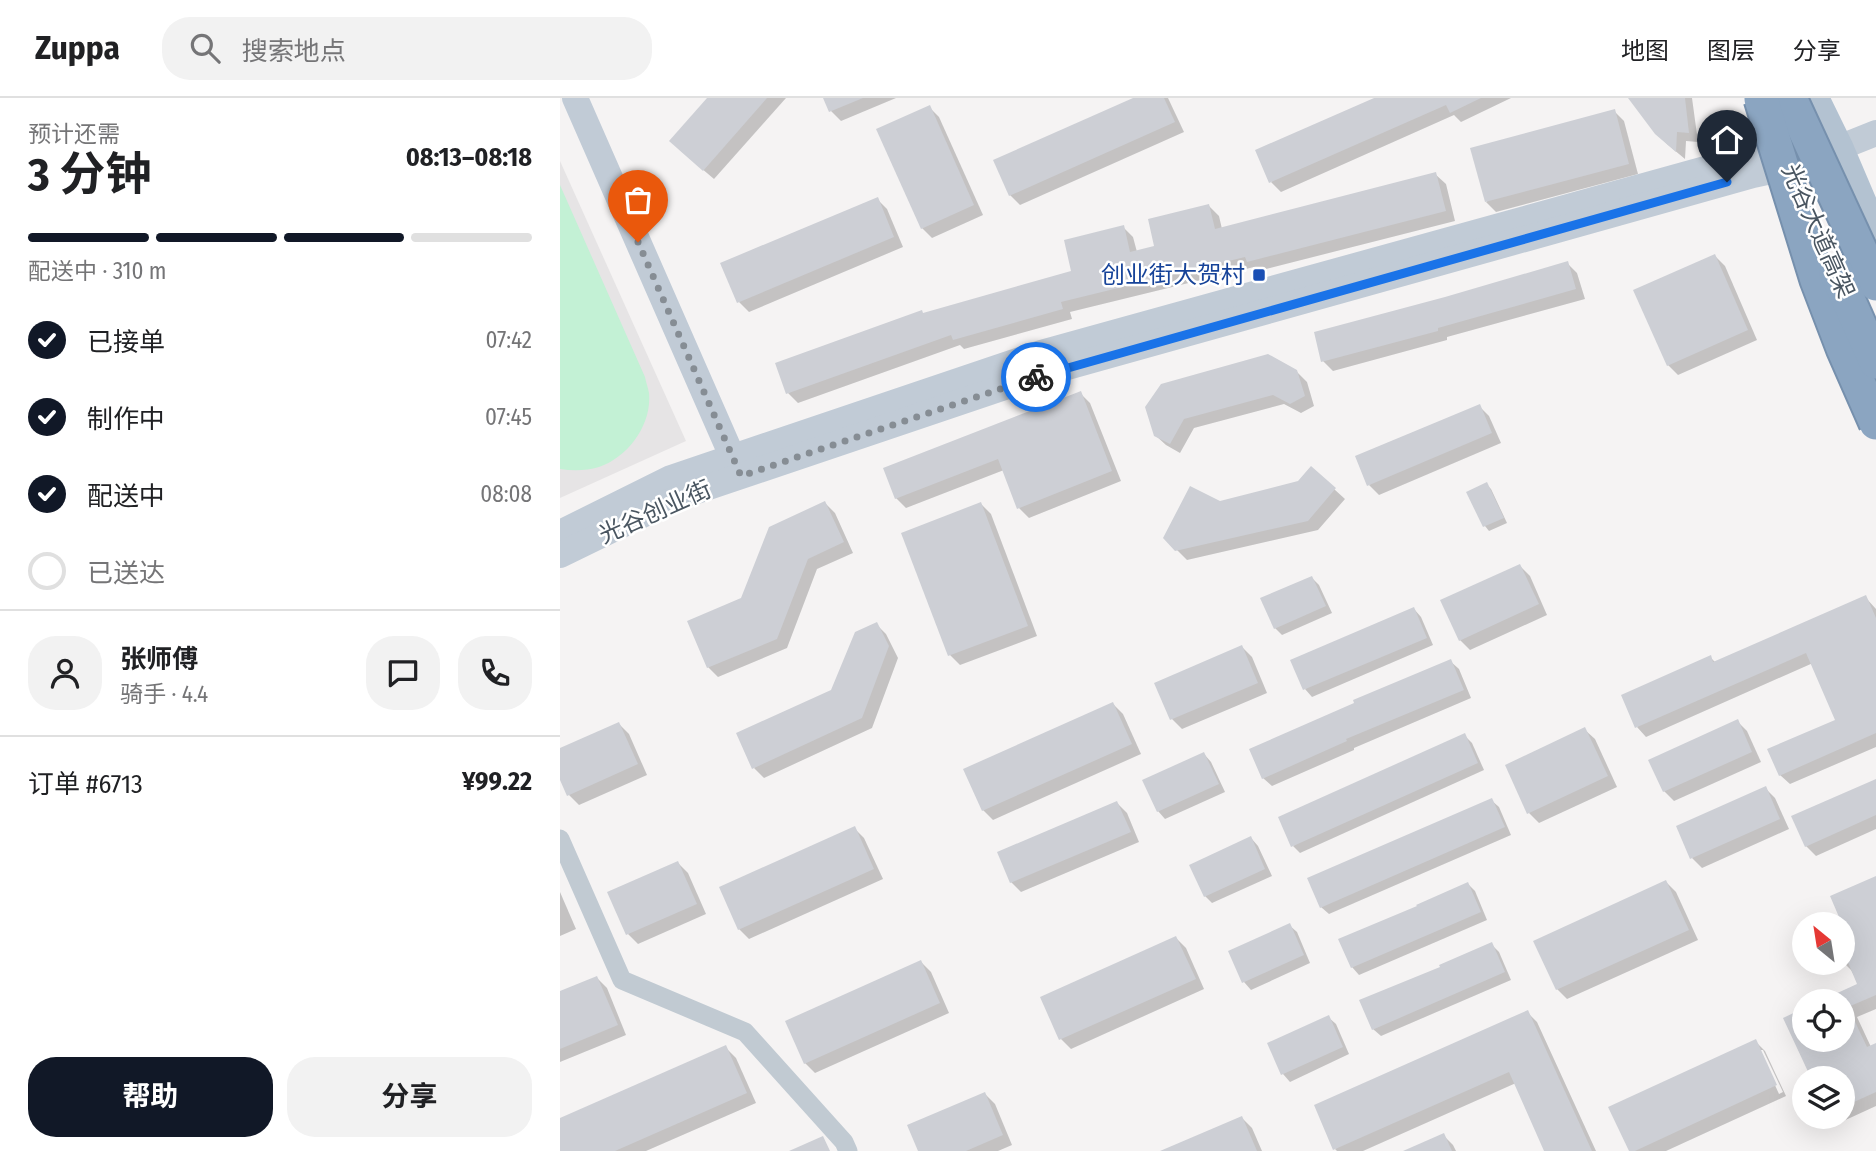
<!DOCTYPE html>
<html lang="zh">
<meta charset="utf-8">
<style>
body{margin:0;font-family:"Fira Sans Condensed","Noto Sans SC",sans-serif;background:#f2f2f2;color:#202124;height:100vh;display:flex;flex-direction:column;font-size:26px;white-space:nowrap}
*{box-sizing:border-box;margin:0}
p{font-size:23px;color:#757577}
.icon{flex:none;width:38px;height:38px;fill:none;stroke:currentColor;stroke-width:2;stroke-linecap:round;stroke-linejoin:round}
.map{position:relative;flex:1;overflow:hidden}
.panel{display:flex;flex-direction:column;background:#fff;width:560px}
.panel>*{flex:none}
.needle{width:46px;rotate:330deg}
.tools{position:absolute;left:1232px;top:814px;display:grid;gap:14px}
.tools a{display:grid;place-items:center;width:63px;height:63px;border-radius:50%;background:#fff;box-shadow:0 7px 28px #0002;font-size:35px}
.pin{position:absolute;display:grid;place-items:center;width:60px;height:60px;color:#fff;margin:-72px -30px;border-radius:50% 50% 50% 0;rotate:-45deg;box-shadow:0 0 7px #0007}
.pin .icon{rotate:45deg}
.courier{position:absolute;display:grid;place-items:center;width:70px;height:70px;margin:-35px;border:5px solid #1a73e8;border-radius:50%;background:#fff;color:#222;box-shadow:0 2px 9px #0007}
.headline em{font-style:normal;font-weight:700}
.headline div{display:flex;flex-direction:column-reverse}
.headline{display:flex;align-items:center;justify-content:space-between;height:119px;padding:0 28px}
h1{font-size:46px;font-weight:700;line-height:52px}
.bar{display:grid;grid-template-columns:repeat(4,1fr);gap:10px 7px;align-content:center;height:84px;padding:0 28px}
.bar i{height:9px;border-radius:5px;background:#e0e0e0}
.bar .active{background:#111827}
.bar p{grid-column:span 4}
.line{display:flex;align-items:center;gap:18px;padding:0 28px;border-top:2px solid #e0e0e0}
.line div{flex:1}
.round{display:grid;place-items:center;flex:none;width:74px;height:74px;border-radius:28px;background:#f2f2f2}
ol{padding:0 28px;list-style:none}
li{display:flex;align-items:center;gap:21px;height:77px}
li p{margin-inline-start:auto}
li .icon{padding:7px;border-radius:50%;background:#111827;color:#fff;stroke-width:4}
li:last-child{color:#757577}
li i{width:38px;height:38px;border:4px solid #e0e0e0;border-radius:50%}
.action{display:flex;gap:14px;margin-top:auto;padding:14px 28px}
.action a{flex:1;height:80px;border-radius:28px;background:#111827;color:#fff;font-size:28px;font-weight:700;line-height:80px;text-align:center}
.action a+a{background:#f2f2f2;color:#202124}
header{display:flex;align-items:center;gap:42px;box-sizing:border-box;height:98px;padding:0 35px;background:#fff;border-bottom:2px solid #e0e0e0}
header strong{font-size:33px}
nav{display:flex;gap:38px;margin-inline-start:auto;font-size:24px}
.search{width:490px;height:63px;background:#f2f2f2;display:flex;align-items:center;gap:18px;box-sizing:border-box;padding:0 24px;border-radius:28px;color:#757577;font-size:26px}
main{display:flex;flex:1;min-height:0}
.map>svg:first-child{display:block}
.education{fill:#e6e4e5}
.green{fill:#c3f1d5}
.shadow{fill:#0003;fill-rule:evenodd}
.building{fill:#cdcfd5}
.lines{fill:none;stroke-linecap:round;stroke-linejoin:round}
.street{stroke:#c1cad2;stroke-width:19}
.secondary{stroke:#c1cbd6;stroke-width:26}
.primary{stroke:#b3c2d1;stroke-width:30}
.highway-bridge-casing{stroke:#7690ad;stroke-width:37;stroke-linecap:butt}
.highway-bridge{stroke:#8ba5c1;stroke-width:33}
.done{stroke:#868d94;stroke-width:7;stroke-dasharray:0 12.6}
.route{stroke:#1a73e8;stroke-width:9}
.transit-dot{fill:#1a4fb4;stroke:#fff;stroke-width:2.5}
.labels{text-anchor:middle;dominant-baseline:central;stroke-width:5;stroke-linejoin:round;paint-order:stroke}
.street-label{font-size:24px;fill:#4a5661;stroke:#fff}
.transit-label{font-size:24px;fill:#164399;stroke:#fff;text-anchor:end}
</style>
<header>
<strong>Zuppa</strong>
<div class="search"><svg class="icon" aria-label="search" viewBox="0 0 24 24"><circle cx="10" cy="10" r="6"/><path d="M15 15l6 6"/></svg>搜索地点</div>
<nav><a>地图</a><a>图层</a><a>分享</a></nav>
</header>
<main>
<section class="panel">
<div class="headline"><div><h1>3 分钟</h1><p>预计还需</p></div><em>08:13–08:18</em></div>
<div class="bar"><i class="active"></i><i class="active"></i><i class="active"></i><i></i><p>配送中 · 310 m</p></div>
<ol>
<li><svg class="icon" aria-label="check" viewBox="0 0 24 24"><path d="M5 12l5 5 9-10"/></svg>已接单<p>07:42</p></li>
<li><svg class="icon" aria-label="check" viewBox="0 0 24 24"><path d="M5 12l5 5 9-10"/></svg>制作中<p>07:45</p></li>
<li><svg class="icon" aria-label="check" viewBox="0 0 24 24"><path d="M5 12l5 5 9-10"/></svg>配送中<p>08:08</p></li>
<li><i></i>已送达</li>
</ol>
<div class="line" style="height:126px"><a class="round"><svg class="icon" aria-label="person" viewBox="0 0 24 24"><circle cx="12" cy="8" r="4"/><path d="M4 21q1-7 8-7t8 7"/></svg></a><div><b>张师傅</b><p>骑手 · 4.4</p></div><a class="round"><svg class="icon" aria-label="chat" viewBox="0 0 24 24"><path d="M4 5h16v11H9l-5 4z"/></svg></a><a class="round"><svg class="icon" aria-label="phone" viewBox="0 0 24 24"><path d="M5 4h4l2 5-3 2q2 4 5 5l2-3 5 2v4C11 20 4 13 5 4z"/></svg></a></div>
<div class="line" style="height:91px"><div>订单 #6713</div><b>¥99.22</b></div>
<div class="action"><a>帮助</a><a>分享</a></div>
</section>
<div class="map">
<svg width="1316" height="1053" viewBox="0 0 1316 1053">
<rect width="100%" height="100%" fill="#f5f3f3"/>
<polygon class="education" points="0,63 126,343 0,400"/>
<path class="green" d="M0,87L85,279C86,284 88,290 89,295C92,327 68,359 39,369C26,373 13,373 0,371Z"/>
<g class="shadow">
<polygon points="150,0 226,0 154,81 121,53"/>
<polygon points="265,0 336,0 281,23 271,13"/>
<polygon points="578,0 608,0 624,34 460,107 450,97"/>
<polygon points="818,0 951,0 901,24 894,17 721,94 711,84"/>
<polygon points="1070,0 1132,0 1138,44 1126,43 1125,61 1107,46"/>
<polygon points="369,9 379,19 423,117 372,140 362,130"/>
<polygon points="1054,13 1064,23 1078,76 936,114 926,104"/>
<polygon points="875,76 886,86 895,123 698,173 694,169 510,214 512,221 404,251 400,247 238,305 228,295 365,217 514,175 563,129 573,139 577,154 597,149 649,108 659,118 662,131"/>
<polygon points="317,101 327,111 343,149 189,214 179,204"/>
<polygon points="1155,158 1165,168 1197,242 1118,277 1108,267"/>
<polygon points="1007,165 1017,175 1025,201 887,239 887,242 773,273 763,263"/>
<polygon points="736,273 747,284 754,308 741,315 724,306 634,330 620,355 606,347 595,337 587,309"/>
<polygon points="520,295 530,305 561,383 469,420 459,410 444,372 346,410 336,400"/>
<polygon points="919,308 929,318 941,345 819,397 809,387"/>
<polygon points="752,371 785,401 758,432 627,462 605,440 660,405 739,385"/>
<polygon points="926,386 931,391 947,425 929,433 925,428 909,395"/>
<polygon points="265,405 275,415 293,455 257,471 227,550 158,579 148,569 183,502"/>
<polygon points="421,406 431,416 477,538 400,567 390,557"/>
<polygon points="960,468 970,478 987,517 910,552 900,542"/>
<polygon points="752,480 759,487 772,515 722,537 715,530"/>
<polygon points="1306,500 1316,511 1316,649 1230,686 1220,677 1278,623 1253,565 1086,639 1077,629 1150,559 1156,565"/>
<polygon points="854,511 861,519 873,547 752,599 745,591"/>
<polygon points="316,526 326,536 338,560 312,630 204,680 194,670 273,593"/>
<polygon points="682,549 692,559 707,595 622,631 612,621 596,586"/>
<polygon points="890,563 899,571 911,600 794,650 794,652 712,688 703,680"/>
<polygon points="553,606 563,616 581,656 433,722 423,712"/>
<polygon points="1177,623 1187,633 1201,664 1114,703 1104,693"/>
<polygon points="59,626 69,636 87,677 19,707 9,697 0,677 0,652"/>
<polygon points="1025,632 1035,641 1057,689 979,725 969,715"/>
<polygon points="904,637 912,645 924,672 740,755 733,748"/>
<polygon points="644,656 651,664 665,694 605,721 598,713"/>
<polygon points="1316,682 1316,731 1256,758 1246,748"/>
<polygon points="1205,690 1215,700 1229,731 1142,770 1132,760"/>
<polygon points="931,702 939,709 951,737 769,816 761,809"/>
<polygon points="557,705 567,715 579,744 461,794 451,784"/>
<polygon points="294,730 304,740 323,781 189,841 179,831"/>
<polygon points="691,740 698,748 712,778 652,805 645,798"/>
<polygon points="118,765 128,775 146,816 78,846 68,836"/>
<polygon points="1316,780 1316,911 1297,919 1311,949 1316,947 1316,1008 1279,1025 1273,1018 1283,1018 1283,980 1253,980 1225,921 1244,912 1244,942 1283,942 1283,903 1264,903 1299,886 1291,872 1283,864 1283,845 1290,841"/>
<polygon points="1106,784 1116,794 1138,842 1007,901 997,891"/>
<polygon points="908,786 915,793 927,822 799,877 792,869"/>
<polygon points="0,794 16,831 0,838"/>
<polygon points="729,827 737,834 750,865 691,892 684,884 670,854"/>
<polygon points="616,840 626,850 644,891 511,951 501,941 482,900"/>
<polygon points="931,846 939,854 951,882 821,938 813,931 882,869"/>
<polygon points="361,864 371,874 389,915 255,975 245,965"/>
<polygon points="37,880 47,890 66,937 0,964 0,895"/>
<polygon points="967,914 977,924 1036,1053 986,1053 956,985 803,1053 777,1053 775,1051"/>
<polygon points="768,919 776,926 789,956 730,984 723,976 709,946"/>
<path d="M1195,943L1205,953L1226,998L1106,1053H1071ZM1199,952H1203L1223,994L1219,996Z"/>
<polygon points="166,950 176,960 196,1005 86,1053 0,1053 0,1022"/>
<polygon points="425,996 435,1006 452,1047 438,1053 360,1053"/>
<polygon points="682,1020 692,1030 702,1053 607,1053"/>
<polygon points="883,1037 893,1047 896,1053 847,1053"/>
</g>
<g class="building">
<polygon points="147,0 207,0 143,73 109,43"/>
<polygon points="263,0 303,0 269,14"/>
<polygon points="573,0 604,0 615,24 449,98 433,62"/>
<polygon points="814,0 921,0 890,15 886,7 709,85 695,52"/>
<polygon points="1068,0 1125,0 1129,35 1117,34 1116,54 1095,36"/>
<polygon points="370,7 414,107 361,131 316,31"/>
<polygon points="1055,11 1069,66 925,104 910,50"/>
<polygon points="876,74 886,113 687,164 685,159 501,204 503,211 393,242 391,237 226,296 215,265 362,212 363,215 511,173 504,142 564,127 570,154 594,148 588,121 649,106 655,131"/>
<polygon points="318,99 334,139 177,205 160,165"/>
<polygon points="1155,156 1188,232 1107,268 1073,192"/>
<polygon points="1008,163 1016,191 878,230 878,233 761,264 754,234 885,199"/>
<polygon points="708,256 737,272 745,298 730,306 713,297 624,321 610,346 594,338 585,309 601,286"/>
<polygon points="521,293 552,373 457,411 438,361 335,401 323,370"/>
<polygon points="920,306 932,335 807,388 795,358"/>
<polygon points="751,368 776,390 748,423 615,453 603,440 630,388 660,403 738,383"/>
<polygon points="927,384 944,420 923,429 906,394"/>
<polygon points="265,403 284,444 248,461 217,541 147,570 127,523 181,500 209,429"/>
<polygon points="421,404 468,528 388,558 341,435"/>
<polygon points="960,466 979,506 899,543 880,502"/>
<polygon points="752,478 766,508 714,531 700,500"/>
<polygon points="1306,497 1316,520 1316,635 1219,678 1207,651 1275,622 1246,555 1075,630 1061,597 1151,557 1153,564"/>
<polygon points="854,509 867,540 743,592 730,562"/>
<polygon points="317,524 329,548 302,620 192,671 176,635 271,592 295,534"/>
<polygon points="682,547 698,585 610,622 594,585"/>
<polygon points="891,561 904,592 786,641 787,643 702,681 689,651 794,605 793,602"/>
<polygon points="553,604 572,646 422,713 403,671"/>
<polygon points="1178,621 1192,654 1103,694 1088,662"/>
<polygon points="59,624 78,666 7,698 0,682 0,650"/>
<polygon points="1025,629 1048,678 967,716 945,667"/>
<polygon points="905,635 918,665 731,749 718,719"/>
<polygon points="644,654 659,686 597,714 582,682"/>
<polygon points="1316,681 1316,717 1245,749 1231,718"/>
<polygon points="1206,688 1220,721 1130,761 1116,728"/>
<polygon points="932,700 945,729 760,810 747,780"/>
<polygon points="557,703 571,734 450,785 437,754"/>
<polygon points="295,728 314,771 178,832 159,789"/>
<polygon points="691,738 705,771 644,799 629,767"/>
<polygon points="118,763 137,806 66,837 47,794"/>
<polygon points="1316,778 1316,897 1288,909 1307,949 1316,945 1316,994 1283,1009 1283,980 1251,980 1223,920 1244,910 1244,942 1283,942 1283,903 1260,903 1297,886 1287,862 1283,863 1283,843 1288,840 1270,798"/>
<polygon points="1106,782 1129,832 996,892 973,843"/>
<polygon points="908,784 921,814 791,870 778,841 857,808 856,807"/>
<polygon points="730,825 744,857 682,885 668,853"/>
<polygon points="616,838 636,881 499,942 480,899"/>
<polygon points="932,844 945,874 812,932 799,902 880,869 879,867"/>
<polygon points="361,862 380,905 244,966 225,923"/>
<polygon points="37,878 58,927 0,951 0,893"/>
<polygon points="968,912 1032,1053 984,1053 949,974 773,1052 754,1007"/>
<polygon points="769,917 783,949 721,977 707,945"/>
<polygon points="1196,941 1217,987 1075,1053 1069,1053 1048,1009"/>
<polygon points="166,947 187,995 55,1053 0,1053 0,1020"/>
<polygon points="425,994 443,1037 406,1053 358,1053 347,1027"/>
<polygon points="682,1018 697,1053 600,1053"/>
<polygon points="884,1035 892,1053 843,1053"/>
<polygon points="263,1038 270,1053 229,1053"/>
</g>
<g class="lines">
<polyline class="street" points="0,741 62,882 185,934 284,1044 288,1053"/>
<g class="secondary">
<polyline points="15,0 179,374"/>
<polyline points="0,435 111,380 481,255 1268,37"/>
<polyline points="0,457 119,399 486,275 1193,77 1231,69 1316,35"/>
</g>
<polyline class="primary" points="1254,0 1279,51 1316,138"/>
<g class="highway-bridge-casing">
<g id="highway-bridge">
<polyline points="1230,0 1316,186"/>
<polyline points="1201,1 1257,182 1283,250 1316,325"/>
<polyline points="1276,174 1316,264"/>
</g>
</g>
<use href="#highway-bridge" class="highway-bridge"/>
</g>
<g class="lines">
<polyline class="done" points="78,144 181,378 476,279"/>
<polyline class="route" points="476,279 1167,84"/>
</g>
<rect class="transit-dot" x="692" y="170" width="14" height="14" rx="3.5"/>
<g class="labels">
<g class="street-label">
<text transform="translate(1258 133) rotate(66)">光谷大道高架</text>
<text transform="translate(95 414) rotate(-24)">光谷创业街</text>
</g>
<g class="transit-label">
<text x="685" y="177">创业街大贺村</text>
</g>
</g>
</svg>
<div class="tools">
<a><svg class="needle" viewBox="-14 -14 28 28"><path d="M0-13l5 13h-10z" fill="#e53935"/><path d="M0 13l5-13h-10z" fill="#757577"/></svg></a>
<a><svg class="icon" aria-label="locate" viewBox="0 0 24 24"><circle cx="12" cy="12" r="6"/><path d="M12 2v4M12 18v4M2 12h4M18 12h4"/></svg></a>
<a><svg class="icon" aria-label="layers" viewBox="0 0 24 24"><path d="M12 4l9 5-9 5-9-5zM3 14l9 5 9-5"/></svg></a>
</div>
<div class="pin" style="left:78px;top:144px;background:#ea580c"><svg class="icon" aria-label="bag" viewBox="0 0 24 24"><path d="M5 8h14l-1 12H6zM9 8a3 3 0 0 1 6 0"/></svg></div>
<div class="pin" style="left:1167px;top:84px;background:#1f2937"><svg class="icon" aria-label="home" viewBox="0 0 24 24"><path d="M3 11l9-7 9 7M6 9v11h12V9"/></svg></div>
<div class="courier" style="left:476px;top:279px"><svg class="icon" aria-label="bike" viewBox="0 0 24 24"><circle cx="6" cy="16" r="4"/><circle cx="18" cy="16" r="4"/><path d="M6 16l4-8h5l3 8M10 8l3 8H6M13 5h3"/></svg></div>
</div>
</main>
